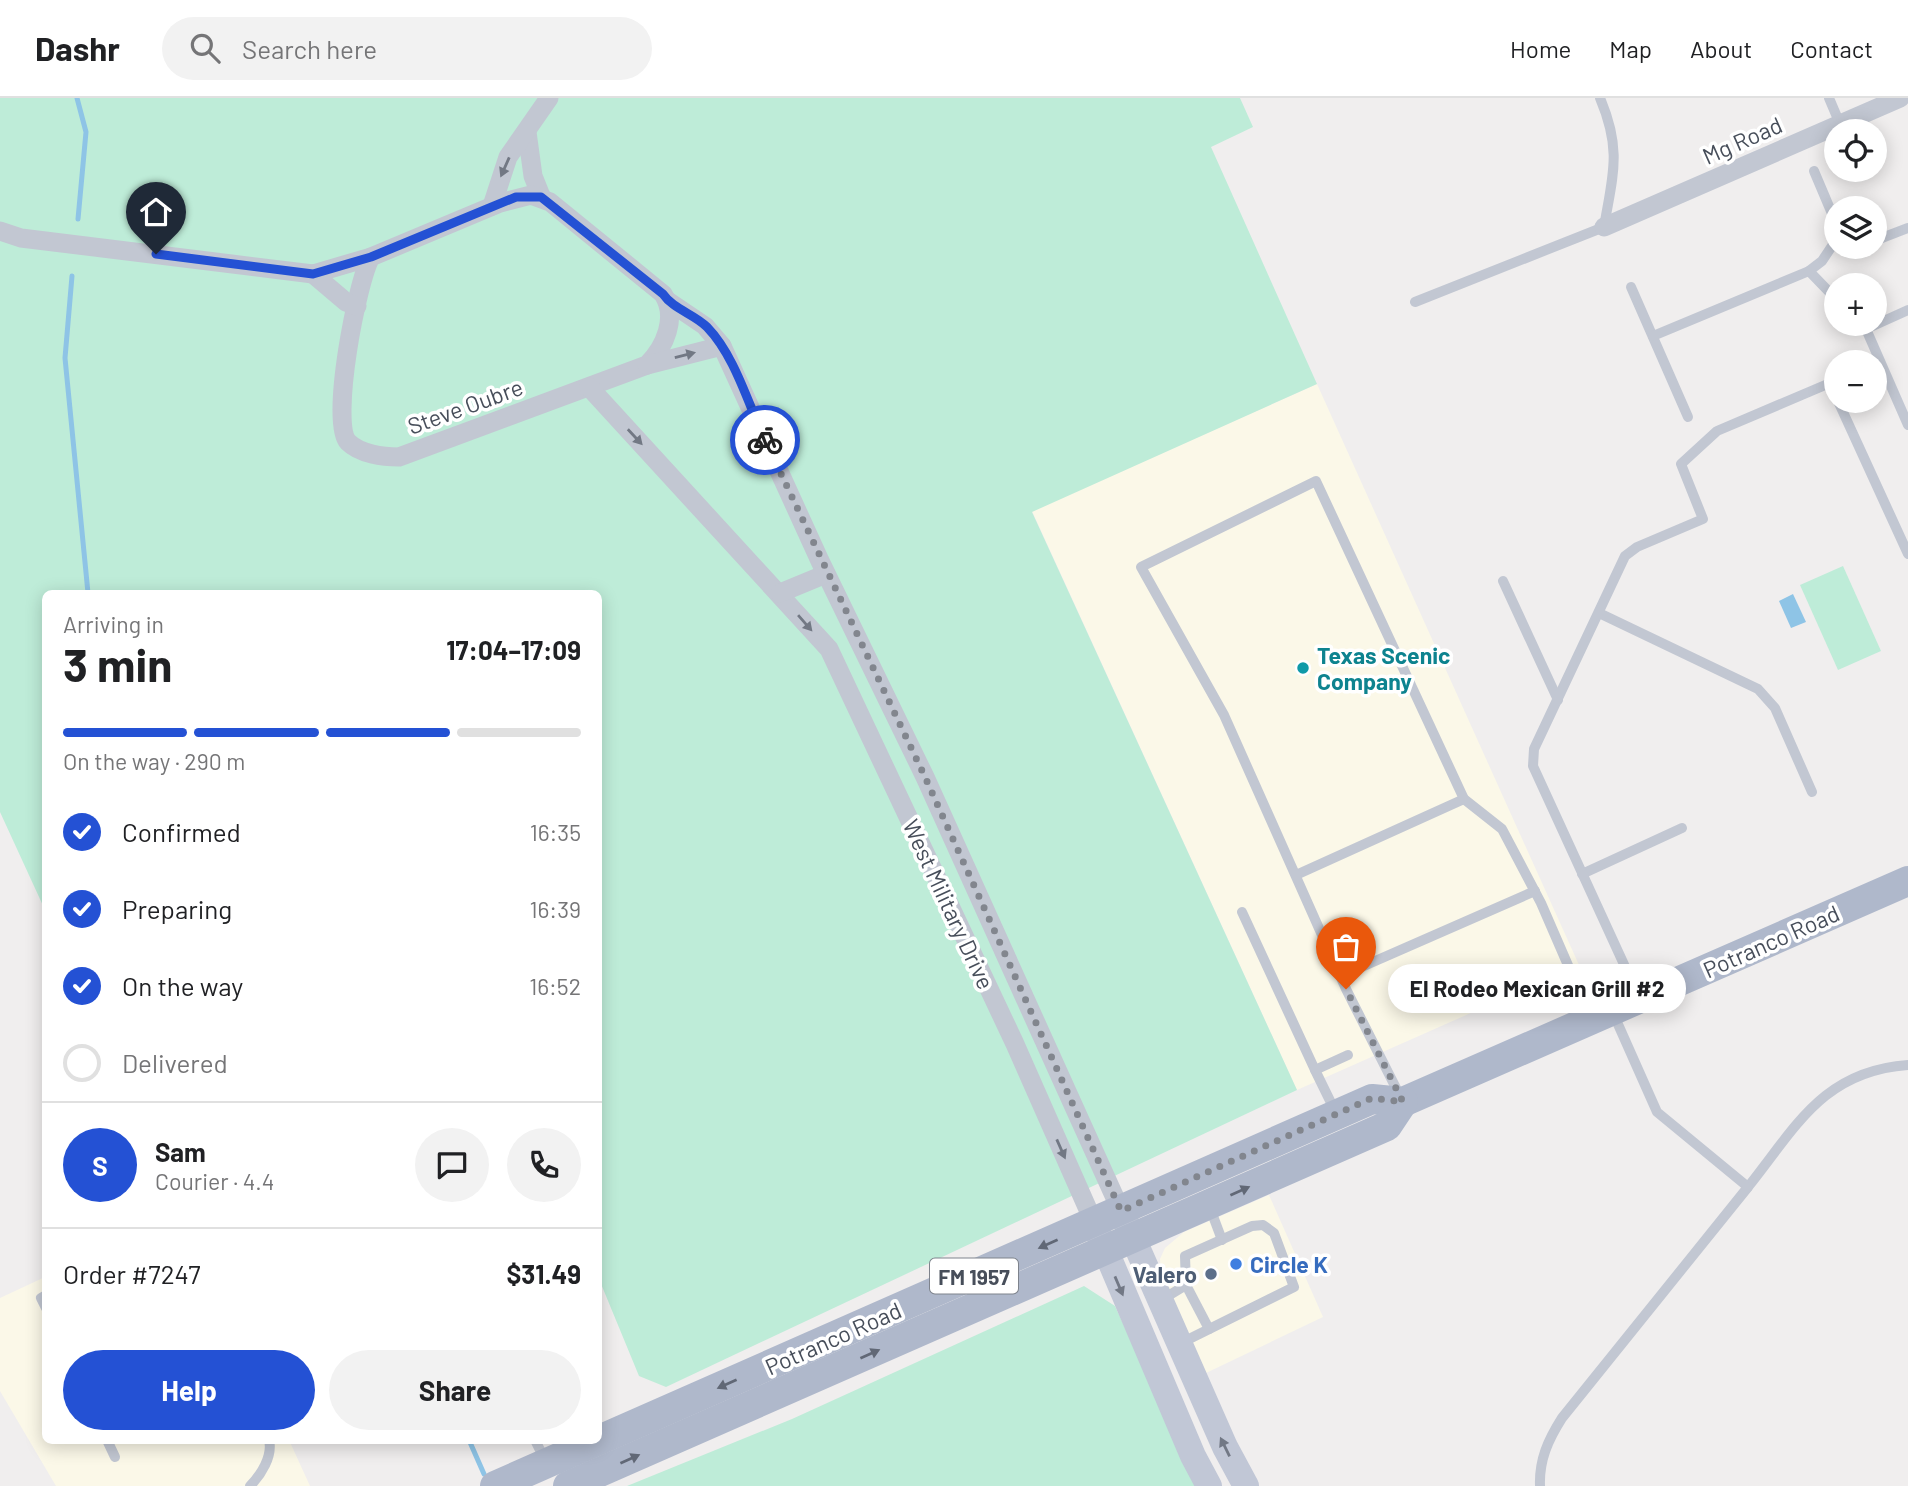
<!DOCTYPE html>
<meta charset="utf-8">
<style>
body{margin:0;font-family:Barlow,sans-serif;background:#f2f2f2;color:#202124;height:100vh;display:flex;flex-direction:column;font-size:26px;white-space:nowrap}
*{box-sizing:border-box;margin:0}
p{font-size:23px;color:#757577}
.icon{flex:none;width:38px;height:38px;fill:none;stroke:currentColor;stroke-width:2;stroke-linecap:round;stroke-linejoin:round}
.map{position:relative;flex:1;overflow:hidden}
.panel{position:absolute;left:42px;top:492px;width:560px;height:854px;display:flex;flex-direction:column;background:#fff;border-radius:10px;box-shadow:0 4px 18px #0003}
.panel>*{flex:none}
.fabs{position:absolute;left:1824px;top:21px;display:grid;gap:14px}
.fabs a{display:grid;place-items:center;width:63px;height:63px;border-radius:50%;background:#fff;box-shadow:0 4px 18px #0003;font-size:35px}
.pin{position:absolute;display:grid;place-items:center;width:60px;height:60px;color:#fff;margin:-72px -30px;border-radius:50% 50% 50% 0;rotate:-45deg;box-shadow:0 0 7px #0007}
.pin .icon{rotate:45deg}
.courier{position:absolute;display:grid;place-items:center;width:70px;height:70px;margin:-35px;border:5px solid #2451d4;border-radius:50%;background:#fff;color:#222;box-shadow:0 2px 9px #0007}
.bubble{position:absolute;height:49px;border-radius:24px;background:#fff;box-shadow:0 4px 18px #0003;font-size:23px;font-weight:700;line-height:49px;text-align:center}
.overview em{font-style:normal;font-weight:700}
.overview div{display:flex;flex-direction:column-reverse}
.overview{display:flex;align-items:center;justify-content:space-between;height:119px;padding:0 21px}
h1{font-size:46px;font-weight:700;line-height:52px}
.bar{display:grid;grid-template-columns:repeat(4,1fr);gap:10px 7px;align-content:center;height:84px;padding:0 21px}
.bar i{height:9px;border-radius:5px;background:#e0e0e0}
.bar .on{background:#2451d4}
.bar p{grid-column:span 4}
.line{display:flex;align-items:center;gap:18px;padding:0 21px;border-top:2px solid #e0e0e0}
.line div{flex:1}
.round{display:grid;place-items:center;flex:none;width:74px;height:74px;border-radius:37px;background:#f2f2f2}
ol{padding:0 21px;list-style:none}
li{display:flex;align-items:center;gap:21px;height:77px}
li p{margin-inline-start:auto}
li .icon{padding:7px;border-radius:50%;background:#2451d4;color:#fff;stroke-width:4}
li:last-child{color:#757577}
li i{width:38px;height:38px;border:4px solid #e0e0e0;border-radius:50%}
.primary-button{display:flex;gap:14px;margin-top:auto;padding:14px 21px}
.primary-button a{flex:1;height:80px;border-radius:42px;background:#2451d4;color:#fff;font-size:28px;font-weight:700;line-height:80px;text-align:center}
.primary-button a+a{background:#f2f2f2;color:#202124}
header{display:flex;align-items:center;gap:42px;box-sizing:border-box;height:98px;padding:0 35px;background:#fff;border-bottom:2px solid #e0e0e0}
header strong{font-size:33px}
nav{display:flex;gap:38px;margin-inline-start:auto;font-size:24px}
.search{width:490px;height:63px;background:#f2f2f2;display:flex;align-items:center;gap:18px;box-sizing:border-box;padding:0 24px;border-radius:38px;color:#757577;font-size:26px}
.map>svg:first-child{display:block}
.commercial{fill:#fbf8e8}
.green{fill:#beecd8}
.water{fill:#8ec4e6}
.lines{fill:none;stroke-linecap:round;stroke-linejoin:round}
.stream{stroke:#8ec4e6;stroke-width:5}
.lane{stroke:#c2c7d2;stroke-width:10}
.street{stroke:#c2c7d2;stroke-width:19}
.secondary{stroke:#c1c7d6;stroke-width:26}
.primary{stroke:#afb8cb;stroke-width:30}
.oneway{fill:#727884}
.oneway2{fill:#616876}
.oneway3{fill:#727885}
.done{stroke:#82868e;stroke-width:7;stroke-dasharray:0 12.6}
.route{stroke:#2451d4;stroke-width:9}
.culture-dot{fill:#0f9aa8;stroke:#fff;stroke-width:2.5}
.shop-dot{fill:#3f7fe0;stroke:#fff;stroke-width:2.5}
.service-dot{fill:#5c6f8a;stroke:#fff;stroke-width:2.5}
.labels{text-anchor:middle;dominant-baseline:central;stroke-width:7;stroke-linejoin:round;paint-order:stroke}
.shield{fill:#fff;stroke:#7e838c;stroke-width:2}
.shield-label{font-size:21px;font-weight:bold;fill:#474e5a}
.street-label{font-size:23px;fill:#474e5a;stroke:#fff}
.culture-label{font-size:23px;font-weight:bold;fill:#0d838f;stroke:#fff;text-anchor:start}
.shop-label{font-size:23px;font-weight:bold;fill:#366cbe;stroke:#fff;text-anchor:start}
.service-label{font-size:23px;font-weight:bold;fill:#4e5e75;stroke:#fff;text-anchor:end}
</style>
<header>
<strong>Dashr</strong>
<div class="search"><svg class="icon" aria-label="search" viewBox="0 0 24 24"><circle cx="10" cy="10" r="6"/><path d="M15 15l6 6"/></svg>Search here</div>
<nav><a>Home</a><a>Map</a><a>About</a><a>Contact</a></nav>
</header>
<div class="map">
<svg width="1908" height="1388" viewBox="0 0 1908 1388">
<rect width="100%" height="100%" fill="#f0eeee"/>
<g class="commercial">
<polygon points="1317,286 1579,867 1297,992 1032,413"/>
<polygon points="1269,1097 1323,1219 1206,1275 1161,1176 1160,1161 1165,1150 1184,1134"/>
<polygon points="45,1179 46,1342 289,1342 310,1388 56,1388 0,1293 0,1200"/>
</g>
<g class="green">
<polygon points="0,0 1240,0 1253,29 1211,49 1317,286 1032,414 1297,992 666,1289 639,1278 599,1181 598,495 46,495 45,812 0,714"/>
<polygon points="1843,468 1881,553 1838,572 1800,487"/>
<polygon points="1084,1188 1115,1208 1198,1388 627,1388 792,1321"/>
</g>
<polygon class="water" points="1793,496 1806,524 1791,530 1779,503"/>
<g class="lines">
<g class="stream">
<polyline points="77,0 86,34 78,121"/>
<polyline points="72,178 65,260 88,495"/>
<polyline points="469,1342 484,1376"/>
</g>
<g class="lane">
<polyline points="1829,0 1840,26"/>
<polyline points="1814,73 1836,125"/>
<polyline points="1874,143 1908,130"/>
<polyline points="1809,173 1836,201"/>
<polyline points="1631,189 1688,319"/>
<path d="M1415,204L1604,129C1613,76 1622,52 1600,0"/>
<polyline points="1860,226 1866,231 1908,327"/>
<polyline points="1866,231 1908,212"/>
<polyline points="1653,238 1809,173 1822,163 1836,142"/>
<polyline points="1838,303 1908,456"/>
<polyline points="1503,483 1558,602"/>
<polyline points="1599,515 1758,591 1775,610 1812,694"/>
<polyline points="1582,776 1682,730"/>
<polyline points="1296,777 1464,701"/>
<polyline points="1242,814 1315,972"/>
<polyline points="1341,878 1535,793"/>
<polyline points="1638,897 1533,668 1534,651 1625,458 1637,449 1703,421 1681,366 1717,333 1830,285 1836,298"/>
<path d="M1613,915L1657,1014L1748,1089C1796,1029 1823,973 1908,967"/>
<polyline points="1401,1000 1346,891 1224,617 1141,469 1316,383 1464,701 1502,731 1541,805 1590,918"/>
<polyline points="1336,1015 1315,972 1348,957"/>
<polyline points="1210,1110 1222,1142"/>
<polyline points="1186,1187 1209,1231"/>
<polyline points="46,1197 41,1200 46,1210"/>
<polyline points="1163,1201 1186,1187 1185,1158 1252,1128 1263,1127 1274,1135 1294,1189 1181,1245"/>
<polyline points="107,1342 115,1359"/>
<polyline points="535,1342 545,1362"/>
<path d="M250,1388C261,1377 273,1358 269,1342"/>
<path d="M1540,1388C1539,1362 1548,1342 1562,1320L1748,1089"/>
</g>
<g class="street">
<polyline points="527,34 533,78 541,98"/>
<path d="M531,97L550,104L663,196C678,219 665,249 647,267L399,359C383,359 360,356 348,344C330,324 357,183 371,159L500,105Z"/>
<polyline points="492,108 508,59 549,0"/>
<polyline points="1604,129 1900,0"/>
<polyline points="0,133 21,140 313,176 371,159"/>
<polyline points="313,176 346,204 357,208"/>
<polyline points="668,203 705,228 722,248 820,463 925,679 1121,1113"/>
<polyline points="647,267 722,248"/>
<polyline points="589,289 829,551 1015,946 1094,1125"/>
<polyline points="780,495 826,476"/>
</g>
<g class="secondary">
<polyline points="1125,1122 1225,1349 1246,1388"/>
<polyline points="1094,1125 1193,1358 1209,1388"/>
</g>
<g class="primary">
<polyline points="495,1388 1372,1001 1403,1004 1908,783"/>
<polyline points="568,1388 1387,1028 1403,1004"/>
</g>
</g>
<defs><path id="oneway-solid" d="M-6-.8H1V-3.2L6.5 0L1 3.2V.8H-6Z" transform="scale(1.75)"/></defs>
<g class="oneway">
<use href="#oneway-solid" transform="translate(505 69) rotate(114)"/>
<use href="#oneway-solid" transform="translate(685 257) rotate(-14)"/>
<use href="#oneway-solid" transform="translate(635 339) rotate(47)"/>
<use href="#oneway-solid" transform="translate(805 525) rotate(49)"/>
<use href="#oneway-solid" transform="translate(1061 1051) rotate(66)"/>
</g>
<g class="oneway2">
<use href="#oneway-solid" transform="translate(1240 1093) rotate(-24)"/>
<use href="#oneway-solid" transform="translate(1048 1146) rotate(156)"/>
<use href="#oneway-solid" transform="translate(870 1256) rotate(-24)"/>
<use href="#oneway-solid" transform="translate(727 1286) rotate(156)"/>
<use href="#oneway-solid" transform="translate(630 1361) rotate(-24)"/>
</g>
<g class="oneway3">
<use href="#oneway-solid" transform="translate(1119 1188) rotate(67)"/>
<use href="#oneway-solid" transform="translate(1225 1349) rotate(-116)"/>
</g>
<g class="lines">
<polyline class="done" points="765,342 925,679 1121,1113 1372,1000 1403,1004 1346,891"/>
<path class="route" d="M156,156L313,176L371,159L516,99H541L663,196C673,211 694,216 707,229C735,258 748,306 765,342"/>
</g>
<circle class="culture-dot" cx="1303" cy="570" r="7"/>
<circle class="shop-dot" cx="1236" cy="1166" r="7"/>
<circle class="service-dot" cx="1211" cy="1176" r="7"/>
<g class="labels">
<rect class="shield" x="930" y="1160.5" width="88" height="35" rx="5"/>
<g class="shield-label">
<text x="974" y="1178">FM 1957</text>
</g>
<g class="street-label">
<text transform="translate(1742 42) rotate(-24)">Mg Road</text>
<text transform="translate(465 308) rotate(-20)">Steve Oubre</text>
<text transform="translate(949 806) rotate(65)">West Military Drive</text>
<text transform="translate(1771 843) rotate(-24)">Potranco Road</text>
<text transform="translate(833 1240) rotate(-24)">Potranco Road</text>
</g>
<g class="culture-label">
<text x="1317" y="557">Texas Scenic<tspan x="1317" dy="26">Company</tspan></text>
</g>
<g class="shop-label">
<text x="1250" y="1166">Circle K</text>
</g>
<g class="service-label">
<text x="1197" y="1176">Valero</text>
</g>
</g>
</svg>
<div class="fabs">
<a><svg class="icon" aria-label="locate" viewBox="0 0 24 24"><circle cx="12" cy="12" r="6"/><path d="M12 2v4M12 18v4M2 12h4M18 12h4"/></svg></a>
<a><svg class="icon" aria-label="layers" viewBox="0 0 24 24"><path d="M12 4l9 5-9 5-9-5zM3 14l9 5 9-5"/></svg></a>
<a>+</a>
<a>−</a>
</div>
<div class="pin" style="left:1346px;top:891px;background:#ea580c"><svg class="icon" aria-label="bag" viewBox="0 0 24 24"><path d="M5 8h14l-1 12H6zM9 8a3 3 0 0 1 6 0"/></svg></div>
<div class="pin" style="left:156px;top:156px;background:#1f2937"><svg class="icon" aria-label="home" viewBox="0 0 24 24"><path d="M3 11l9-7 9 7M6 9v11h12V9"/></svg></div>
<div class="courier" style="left:765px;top:342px"><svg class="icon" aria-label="bike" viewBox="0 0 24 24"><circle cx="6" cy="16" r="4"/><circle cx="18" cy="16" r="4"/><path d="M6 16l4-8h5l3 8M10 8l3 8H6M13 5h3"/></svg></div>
<div class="bubble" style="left:1388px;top:866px;width:298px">El Rodeo Mexican Grill #2</div>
<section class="panel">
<div class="overview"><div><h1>3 min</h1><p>Arriving in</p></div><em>17:04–17:09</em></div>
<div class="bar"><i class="on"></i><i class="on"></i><i class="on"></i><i></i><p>On the way · 290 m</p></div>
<ol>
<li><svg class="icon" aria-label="check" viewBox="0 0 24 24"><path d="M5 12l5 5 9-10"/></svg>Confirmed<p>16:35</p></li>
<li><svg class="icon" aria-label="check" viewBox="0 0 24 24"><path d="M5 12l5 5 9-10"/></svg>Preparing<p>16:39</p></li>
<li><svg class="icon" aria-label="check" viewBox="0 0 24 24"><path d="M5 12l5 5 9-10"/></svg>On the way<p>16:52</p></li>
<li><i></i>Delivered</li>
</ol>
<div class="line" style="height:126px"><b class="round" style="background:#2451d4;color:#fff">S</b><div><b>Sam</b><p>Courier · 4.4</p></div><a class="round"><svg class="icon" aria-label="chat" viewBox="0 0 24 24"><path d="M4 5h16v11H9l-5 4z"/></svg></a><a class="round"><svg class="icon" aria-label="phone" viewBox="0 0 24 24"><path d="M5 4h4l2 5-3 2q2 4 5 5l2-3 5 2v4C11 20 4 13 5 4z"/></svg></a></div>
<div class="line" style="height:91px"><div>Order #7247</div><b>$31.49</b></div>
<div class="primary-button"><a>Help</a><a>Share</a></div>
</section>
</div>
